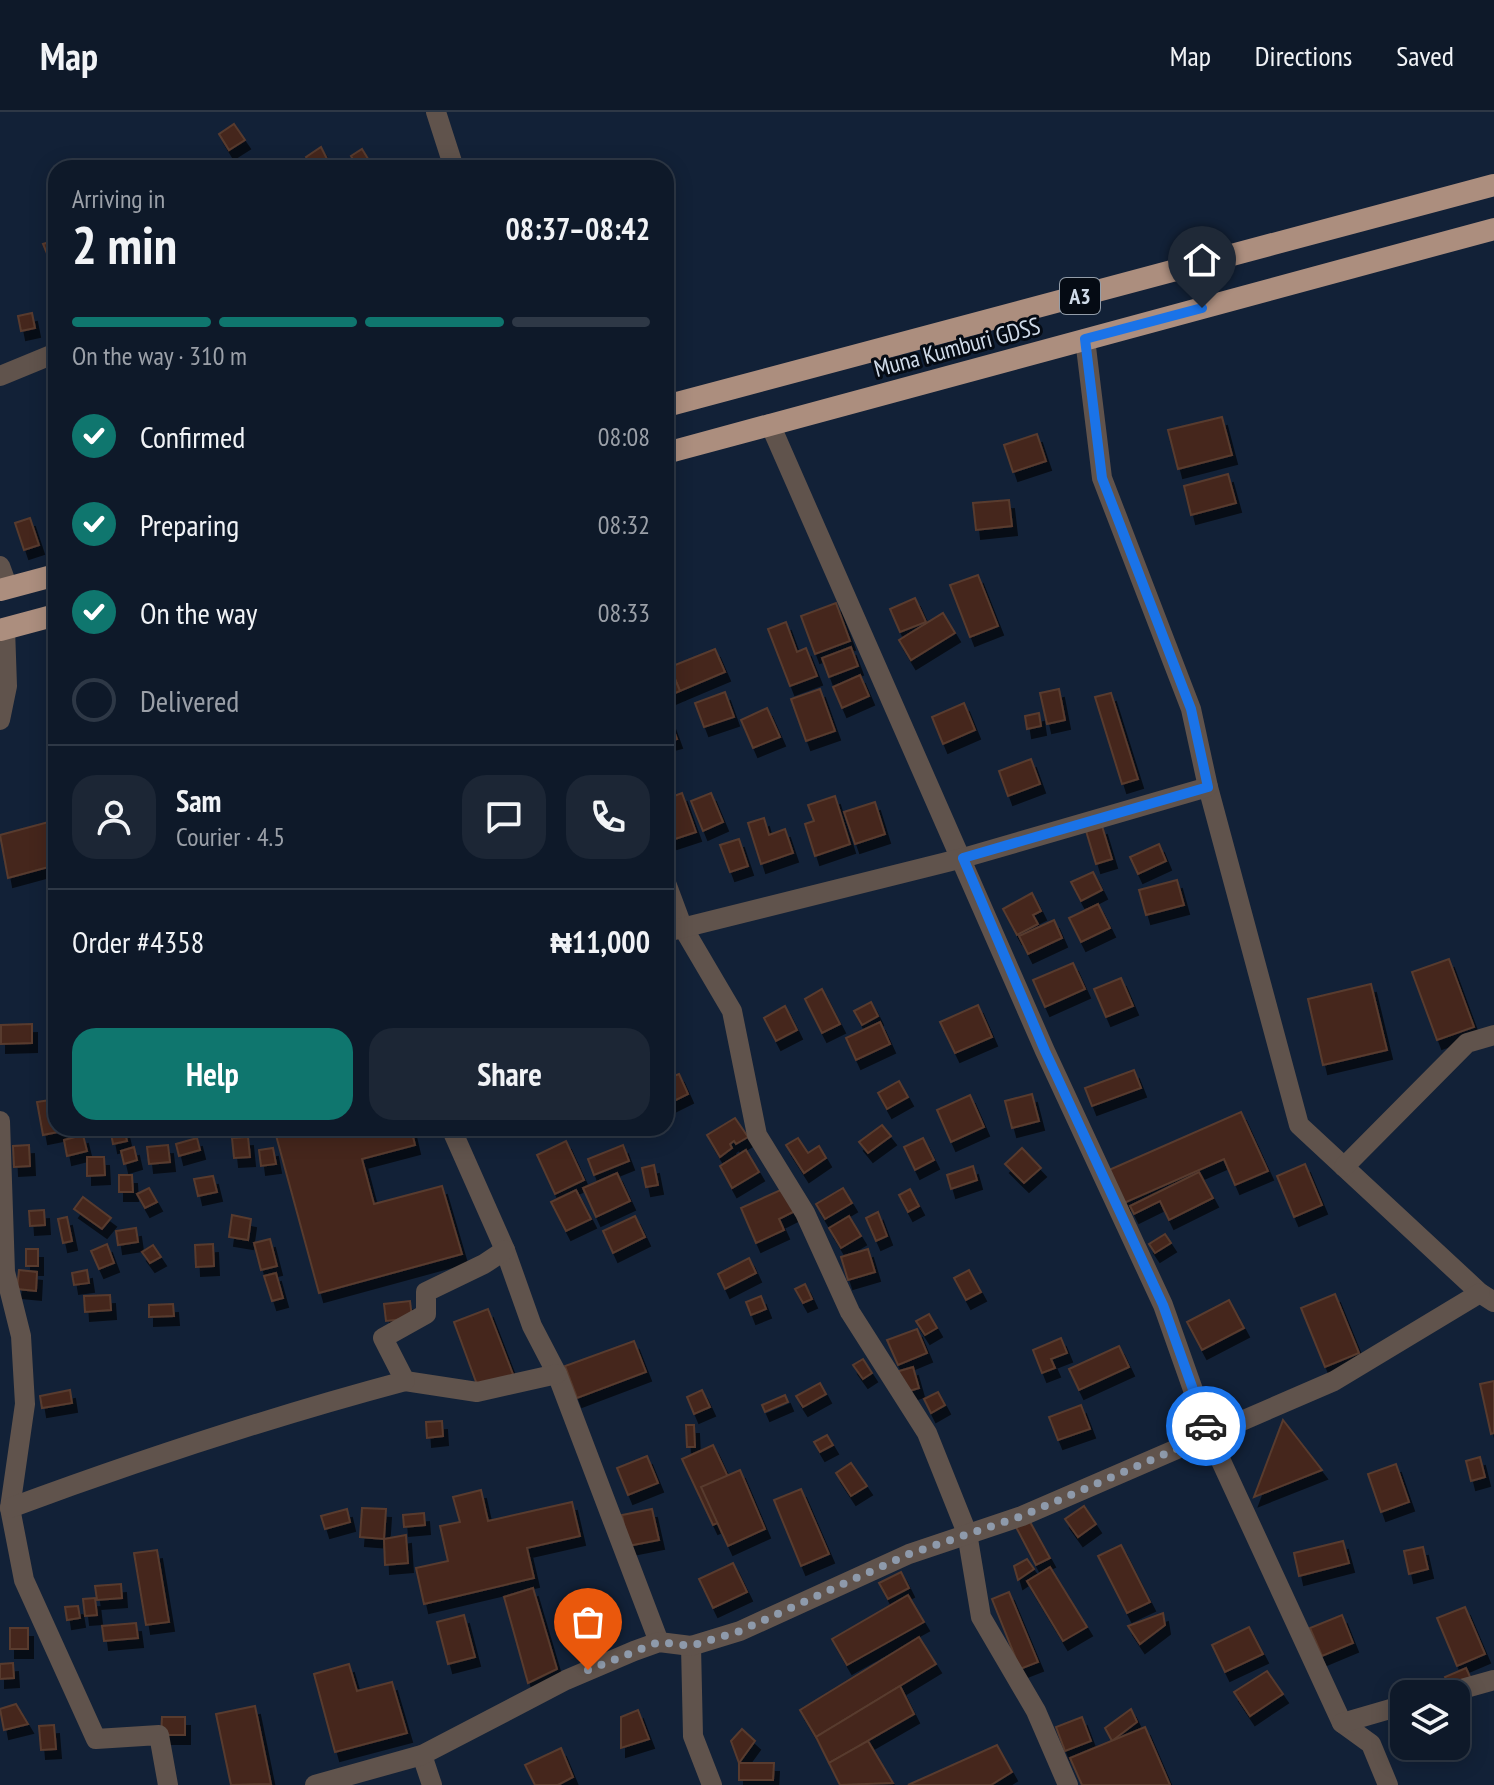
<!DOCTYPE html>
<meta charset="utf-8">
<style>
body{margin:0;font-family:"PT Sans Narrow",sans-serif;background:#1c2635;color:#f1f3f6;height:100vh;display:flex;flex-direction:column;font-size:30px;white-space:nowrap}
*{box-sizing:border-box;margin:0}
p{font-size:26px;color:#9ba0a8}
.icon{flex:none;width:44px;height:44px;fill:none;stroke:currentColor;stroke-width:2;stroke-linecap:round;stroke-linejoin:round}
.map{position:relative;flex:1;overflow:hidden}
.details{position:absolute;left:48px;top:48px;width:626px;height:976px;display:flex;flex-direction:column;background:#0e1929;border-radius:24px;box-shadow:0 4px 20px #0003,0 0 0 2px #2e3846}
.details>*{flex:none}
.fabs{position:absolute;left:1390px;top:1568px;display:grid;gap:16px}
.fabs a{display:grid;place-items:center;width:80px;height:80px;border-radius:16px;background:#0e1929;box-shadow:0 4px 20px #0003,0 0 0 2px #2e3846;font-size:40px}
.pin{position:absolute;display:grid;place-items:center;width:68px;height:68px;color:#fff;margin:-82px -34px;border-radius:50% 50% 50% 0;rotate:-45deg;box-shadow:0 0 8px #0007}
.pin .icon{rotate:45deg}
.courier{position:absolute;display:grid;place-items:center;width:80px;height:80px;margin:-40px;border:6px solid #1a73e8;border-radius:50%;background:#fff;color:#222;box-shadow:0 2px 10px #0007}
.headline em{font-style:normal;font-weight:600}
.headline div{display:flex;flex-direction:column-reverse}
.headline{display:flex;align-items:center;justify-content:space-between;height:136px;padding:0 24px}
h1{font-size:52px;font-weight:600;line-height:60px}
.bar{display:grid;grid-template-columns:repeat(4,1fr);gap:12px 8px;align-content:center;height:96px;padding:0 24px}
.bar i{height:10px;border-radius:6px;background:#2e3846}
.bar .on{background:#0f766e}
.bar p{grid-column:span 4}
.line{display:flex;align-items:center;gap:20px;padding:0 24px;border-top:2px solid #2e3846}
.line div{flex:1}
.round{display:grid;place-items:center;flex:none;width:84px;height:84px;border-radius:24px;background:#1c2635}
ol{padding:0 24px;list-style:none}
li{display:flex;align-items:center;gap:24px;height:88px}
li p{margin-inline-start:auto}
li .icon{padding:8px;border-radius:50%;background:#0f766e;color:#fff;stroke-width:4}
li:last-child{color:#9ba0a8}
li i{width:44px;height:44px;border:4px solid #2e3846;border-radius:50%}
.cta{display:flex;gap:16px;margin-top:auto;padding:16px 24px}
.cta a{flex:1;height:92px;border-radius:24px;background:#0f766e;color:#fff;font-size:32px;font-weight:600;line-height:92px;text-align:center}
.cta a+a{background:#1c2635;color:#f1f3f6}
header{display:flex;align-items:center;gap:48px;box-sizing:border-box;height:112px;padding:0 40px;background:#0e1929;border-bottom:2px solid #2e3846}
header strong{font-size:38px}
nav{display:flex;gap:44px;margin-inline-start:auto;font-size:28px}
.map>svg:first-child{display:block}
.building{fill:#45271b;stroke:#583b2f;stroke-width:2;filter:url(#shadow)}
.lines{fill:none;stroke-linecap:round;stroke-linejoin:round}
.minor{stroke:#60534c;stroke-width:20}
.trunk{stroke:#ac8e7e;stroke-width:22}
.done{stroke:#8e9aab;stroke-width:8;stroke-dasharray:0 14.4}
.route{stroke:#1a73e8;stroke-width:10}
.labels{text-anchor:middle;dominant-baseline:central;stroke-width:6;stroke-linejoin:round;paint-order:stroke}
.shield{fill:#050b14;stroke:#939da9;stroke-width:2}
.shield-label{font-size:22px;font-weight:bold;fill:#d0dbe9}
.street-label{font-size:24px;fill:#d0dbe9;stroke:#050b14}
</style>
<header>
<strong>Map</strong>
<nav><a>Map</a><a>Directions</a><a>Saved</a></nav>
</header>
<div class="map">
<svg width="1494" height="1673" viewBox="0 0 1494 1673">
<defs>
<filter id="shadow"><feDropShadow dx="5" dy="9" stdDeviation="0" flood-color="#0009"/></filter>
</defs>
<rect width="100%" height="100%" fill="#122137"/>
<g class="building">
<polygon points="234,12 245,28 229,38 219,22"/>
<polygon points="321,35 327,47 312,56 306,45"/>
<polygon points="362,37 370,50 358,56 351,44"/>
<polygon points="56,128 56,149 51,151 43,132"/>
<polygon points="32,201 35,216 21,219 18,204"/>
<polygon points="1222,305 1232,343 1178,357 1168,318"/>
<polygon points="1037,322 1046,349 1013,360 1004,333"/>
<polygon points="1228,362 1236,391 1191,403 1184,374"/>
<polygon points="1009,388 1012,414 976,418 973,391"/>
<polygon points="30,406 39,433 24,438 15,411"/>
<polygon points="978,463 998,514 970,525 950,473"/>
<polygon points="915,486 926,510 900,520 890,497"/>
<polygon points="836,491 850,529 815,542 801,504"/>
<polygon points="943,501 955,521 911,548 899,528"/>
<polygon points="786,510 797,540 806,536 817,564 790,574 768,517"/>
<polygon points="851,535 858,554 829,565 822,546"/>
<polygon points="715,537 725,560 680,579 670,555"/>
<polygon points="670,555 680,579 666,585 666,557"/>
<polygon points="860,563 869,584 842,596 833,575"/>
<polygon points="820,577 835,619 806,629 791,587"/>
<polygon points="1059,577 1065,608 1047,612 1040,581"/>
<polygon points="725,580 734,605 704,615 695,591"/>
<polygon points="1111,581 1138,667 1122,672 1095,585"/>
<polygon points="964,591 975,618 943,632 932,605"/>
<polygon points="767,596 780,625 753,636 741,608"/>
<polygon points="666,597 677,627 666,630"/>
<polygon points="1039,601 1041,614 1027,617 1025,604"/>
<polygon points="1031,647 1040,672 1008,684 999,659"/>
<polygon points="682,681 696,720 672,728 666,712 666,687"/>
<polygon points="711,681 723,710 703,719 691,689"/>
<polygon points="835,684 850,732 815,744 805,712 814,709 808,693"/>
<polygon points="875,690 885,722 855,732 844,700"/>
<polygon points="764,706 769,723 785,717 793,741 761,752 748,711"/>
<polygon points="56,708 56,753 8,766 0,723"/>
<polygon points="1102,714 1112,747 1096,752 1086,719"/>
<polygon points="739,727 748,754 730,760 720,733"/>
<polygon points="1159,732 1166,749 1138,762 1130,745"/>
<polygon points="1093,760 1102,778 1081,789 1071,770"/>
<polygon points="1177,768 1184,793 1146,803 1139,778"/>
<polygon points="1032,781 1041,799 1033,803 1038,812 1017,823 1003,797"/>
<polygon points="1098,792 1110,816 1081,830 1069,806"/>
<polygon points="1054,808 1062,826 1028,842 1019,824"/>
<polygon points="1449,847 1474,915 1437,928 1412,860"/>
<polygon points="1073,851 1085,877 1045,895 1033,868"/>
<polygon points="1121,866 1133,894 1106,905 1094,877"/>
<polygon points="1371,872 1387,938 1323,953 1308,887"/>
<polygon points="822,877 840,912 822,921 805,887"/>
<polygon points="871,890 878,904 862,913 854,899"/>
<polygon points="978,893 992,925 955,941 940,910"/>
<polygon points="785,894 797,918 776,929 764,906"/>
<polygon points="880,910 890,932 856,948 846,926"/>
<polygon points="32,912 32,931 1,932 1,913"/>
<polygon points="1134,958 1141,976 1092,994 1085,976"/>
<polygon points="679,962 688,982 666,993 666,967"/>
<polygon points="899,969 908,985 887,997 878,981"/>
<polygon points="1032,982 1039,1009 1012,1016 1005,989"/>
<polygon points="970,983 984,1015 951,1030 937,998"/>
<polygon points="56,987 56,1016 78,1016 43,1023 37,990"/>
<polygon points="1241,1000 1268,1059 1235,1073 1224,1047 1124,1091 1109,1058"/>
<polygon points="735,1006 748,1025 736,1032 734,1029 730,1032 732,1036 720,1045 707,1023"/>
<polygon points="882,1013 891,1024 868,1041 859,1030"/>
<polygon points="110,1016 124,1016 127,1029 113,1032"/>
<polygon points="274,1016 411,1016 415,1033 362,1047 374,1092 442,1074 462,1142 319,1181"/>
<polygon points="83,1023 87,1039 67,1044 64,1028"/>
<polygon points="248,1025 250,1045 234,1046 232,1026"/>
<polygon points="197,1026 200,1038 179,1044 176,1032"/>
<polygon points="798,1026 808,1041 819,1034 826,1046 804,1061 786,1033"/>
<polygon points="923,1026 934,1048 915,1058 904,1035"/>
<polygon points="566,1029 584,1068 555,1082 537,1043"/>
<polygon points="29,1033 30,1054 14,1055 13,1034"/>
<polygon points="168,1033 170,1050 149,1052 147,1035"/>
<polygon points="623,1033 629,1049 594,1063 588,1047"/>
<polygon points="134,1035 137,1048 124,1052 121,1039"/>
<polygon points="273,1036 276,1052 261,1054 259,1038"/>
<polygon points="1022,1036 1041,1056 1024,1071 1005,1052"/>
<polygon points="746,1038 759,1060 732,1076 720,1054"/>
<polygon points="87,1045 104,1045 105,1063 87,1064"/>
<polygon points="1305,1052 1322,1093 1294,1105 1277,1064"/>
<polygon points="654,1053 658,1073 646,1075 642,1056"/>
<polygon points="973,1054 977,1068 951,1077 947,1063"/>
<polygon points="1199,1060 1213,1086 1169,1108 1160,1089 1134,1102 1130,1094"/>
<polygon points="617,1061 630,1089 596,1105 583,1076"/>
<polygon points="119,1063 132,1063 133,1080 119,1080"/>
<polygon points="213,1064 217,1080 198,1084 194,1067"/>
<polygon points="149,1076 157,1090 145,1096 137,1082"/>
<polygon points="785,1076 795,1099 779,1107 784,1118 756,1131 741,1096"/>
<polygon points="843,1076 852,1091 825,1107 816,1092"/>
<polygon points="910,1077 919,1094 908,1100 899,1083"/>
<polygon points="576,1078 591,1107 566,1119 551,1090"/>
<polygon points="83,1085 111,1106 102,1117 74,1097"/>
<polygon points="44,1098 45,1113 30,1114 29,1099"/>
<polygon points="878,1100 887,1124 876,1129 866,1106"/>
<polygon points="232,1103 251,1107 248,1128 229,1125"/>
<polygon points="635,1104 645,1125 613,1141 603,1119"/>
<polygon points="849,1104 861,1124 841,1136 829,1116"/>
<polygon points="67,1105 72,1129 63,1131 58,1107"/>
<polygon points="136,1116 138,1130 118,1133 116,1119"/>
<polygon points="1165,1122 1171,1131 1155,1141 1149,1132"/>
<polygon points="270,1127 277,1154 261,1158 254,1131"/>
<polygon points="107,1132 114,1151 99,1157 91,1139"/>
<polygon points="213,1132 214,1154 196,1155 195,1133"/>
<polygon points="153,1133 161,1145 150,1151 142,1140"/>
<rect x="26" y="1137" width="12" height="17"/>
<polygon points="868,1137 875,1160 848,1168 841,1145"/>
<polygon points="749,1146 756,1161 725,1177 718,1162"/>
<polygon points="19,1158 37,1160 36,1179 17,1177"/>
<polygon points="87,1158 89,1171 74,1173 72,1161"/>
<polygon points="969,1158 981,1180 966,1188 954,1166"/>
<polygon points="276,1161 283,1186 272,1189 264,1164"/>
<polygon points="805,1172 812,1187 803,1191 795,1177"/>
<polygon points="1335,1182 1359,1241 1325,1255 1301,1196"/>
<polygon points="110,1183 111,1198 85,1200 84,1184"/>
<polygon points="761,1184 766,1197 751,1203 746,1190"/>
<polygon points="1229,1188 1244,1216 1202,1238 1187,1210"/>
<polygon points="410,1189 412,1206 386,1209 384,1192"/>
<polygon points="173,1192 174,1204 149,1205 149,1193"/>
<polygon points="488,1197 514,1265 479,1278 454,1210"/>
<polygon points="929,1202 937,1216 925,1223 916,1209"/>
<polygon points="917,1217 927,1241 898,1253 887,1228"/>
<polygon points="1061,1226 1067,1241 1051,1247 1055,1256 1042,1261 1033,1238"/>
<polygon points="634,1229 646,1260 577,1286 565,1254"/>
<polygon points="1119,1234 1129,1255 1079,1278 1069,1257"/>
<polygon points="863,1247 872,1261 863,1267 853,1253"/>
<polygon points="913,1255 919,1276 903,1281 896,1260"/>
<polygon points="1494,1269 1494,1321 1491,1322 1480,1272"/>
<polygon points="820,1271 826,1282 803,1295 796,1284"/>
<polygon points="70,1278 72,1291 42,1296 40,1284"/>
<polygon points="702,1278 710,1295 694,1302 687,1285"/>
<polygon points="938,1280 945,1293 931,1301 924,1287"/>
<polygon points="785,1283 788,1290 765,1300 762,1293"/>
<polygon points="1081,1293 1090,1317 1058,1328 1049,1305"/>
<polygon points="1283,1308 1322,1358 1254,1385"/>
<polygon points="442,1309 443,1324 427,1326 426,1310"/>
<polygon points="686,1313 694,1313 695,1335 687,1335"/>
<polygon points="827,1323 833,1333 820,1340 814,1330"/>
<polygon points="713,1333 744,1399 713,1413 682,1347"/>
<polygon points="647,1344 658,1371 628,1383 617,1356"/>
<polygon points="1480,1345 1485,1365 1471,1369 1466,1349"/>
<polygon points="851,1351 867,1374 851,1384 836,1361"/>
<polygon points="1396,1352 1409,1390 1381,1400 1368,1362"/>
<polygon points="740,1358 765,1417 728,1434 701,1375"/>
<polygon points="801,1377 829,1442 801,1454 774,1388"/>
<polygon points="481,1378 488,1409 572,1390 580,1424 527,1436 534,1466 424,1492 416,1456 448,1449 440,1414 460,1410 453,1385"/>
<polygon points="1084,1394 1096,1412 1078,1425 1065,1407"/>
<polygon points="362,1396 386,1397 384,1427 360,1425"/>
<polygon points="347,1397 350,1410 325,1417 321,1404"/>
<polygon points="652,1397 659,1428 628,1434 622,1403"/>
<polygon points="424,1401 425,1413 404,1415 403,1403"/>
<polygon points="1029,1408 1050,1446 1036,1453 1016,1415"/>
<polygon points="406,1423 408,1451 385,1453 384,1427"/>
<polygon points="1343,1429 1349,1451 1299,1464 1294,1441"/>
<polygon points="1121,1433 1150,1490 1127,1501 1098,1444"/>
<polygon points="1423,1435 1428,1457 1409,1462 1404,1439"/>
<polygon points="157,1438 169,1510 146,1513 134,1441"/>
<polygon points="1027,1447 1034,1457 1018,1468 1014,1454"/>
<polygon points="733,1451 747,1480 713,1496 699,1467"/>
<polygon points="1050,1455 1087,1515 1063,1529 1027,1469"/>
<polygon points="901,1460 909,1476 888,1487 879,1471"/>
<polygon points="121,1472 122,1486 97,1488 95,1474"/>
<polygon points="533,1476 557,1557 528,1571 504,1485"/>
<polygon points="1009,1480 1038,1550 1020,1557 992,1487"/>
<polygon points="908,1483 924,1510 847,1553 832,1527"/>
<polygon points="95,1486 97,1503 85,1504 83,1487"/>
<polygon points="78,1494 80,1506 67,1508 65,1495"/>
<polygon points="1465,1495 1485,1542 1457,1554 1437,1506"/>
<polygon points="1163,1501 1165,1513 1140,1532 1128,1514"/>
<polygon points="464,1503 475,1545 448,1552 437,1510"/>
<polygon points="1342,1503 1353,1531 1322,1544 1310,1516"/>
<polygon points="136,1511 138,1526 104,1529 102,1514"/>
<polygon points="1249,1515 1263,1542 1225,1560 1212,1533"/>
<rect x="10" y="1516" width="18" height="21"/>
<polygon points="919,1525 936,1552 816,1625 800,1598"/>
<polygon points="13,1551 14,1566 0,1567 0,1552"/>
<polygon points="349,1552 357,1579 392,1570 407,1621 335,1640 314,1562"/>
<polygon points="1466,1556 1471,1567 1450,1576 1445,1565"/>
<polygon points="1267,1559 1283,1582 1250,1604 1234,1580"/>
<polygon points="900,1574 914,1602 829,1651 816,1625"/>
<polygon points="16,1592 28,1612 4,1618 0,1597"/>
<polygon points="255,1594 271,1672 231,1673 216,1602"/>
<polygon points="1131,1597 1137,1610 1112,1629 1105,1616"/>
<polygon points="638,1598 649,1627 621,1636 621,1605"/>
<polygon points="162,1605 185,1605 185,1623 161,1623"/>
<polygon points="1082,1605 1091,1629 1065,1639 1056,1615"/>
<polygon points="54,1613 56,1637 41,1638 39,1614"/>
<polygon points="1145,1615 1170,1673 1082,1673 1070,1646"/>
<polygon points="742,1617 755,1629 739,1651 731,1629"/>
<polygon points="868,1629 893,1671 840,1673 829,1651"/>
<polygon points="997,1633 1012,1660 991,1673 908,1673"/>
<polygon points="561,1636 573,1665 558,1673 535,1673 525,1653"/>
<polygon points="739,1651 774,1651 773,1668 739,1668"/>
</g>
<g class="lines">
<g class="minor">
<polyline points="436,0 454,56"/>
<polyline points="1085,227 1102,366 1191,597 1208,675 1299,1013 1480,1181 1494,1190"/>
<polyline points="0,264 56,241"/>
<polyline points="770,312 1045,939 1163,1193 1209,1323 1342,1611 1371,1632 1388,1673"/>
<polyline points="0,454 8,476"/>
<polyline points="0,608 7,574 5,516"/>
<polyline points="666,771 682,814 732,899 757,1023 805,1101 850,1200 927,1321 967,1421 981,1505 1036,1599 1068,1673"/>
<polyline points="666,820 963,746 1208,675"/>
<polyline points="0,1009 5,1160 21,1224 25,1292 10,1396 24,1468 96,1627 159,1623 168,1673"/>
<polyline points="451,1016 505,1138 532,1214 557,1262 659,1530"/>
<polyline points="1344,1055 1467,931 1494,923"/>
<polyline points="405,1269 477,1280 557,1262"/>
<path d="M10,1396C140,1348 270,1305 405,1269L383,1226L426,1202V1180L484,1152L505,1138"/>
<polyline points="691,1534 693,1624 712,1673"/>
<polyline points="1444,1582 1494,1568"/>
<polyline points="1342,1611 1404,1593"/>
<polyline points="422,1643 432,1673"/>
<polyline points="315,1673 422,1643 566,1568 634,1539 659,1530 691,1534 740,1519 909,1442 1022,1404 1334,1269 1480,1181"/>
</g>
<g class="trunk">
<polyline points="666,294 1494,73"/>
<polyline points="666,341 1494,117"/>
<polyline points="0,478 56,463"/>
<polyline points="0,518 56,503"/>
</g>
</g>
<g class="lines">
<polyline class="done" points="588,1558 659,1530 691,1534 740,1519 909,1442 1022,1404 1209,1323 1206,1314"/>
<polyline class="route" points="1202,196 1085,227 1102,366 1191,597 1208,675 963,746 1045,939 1163,1193 1206,1314"/>
</g>
<g class="labels">
<rect class="shield" x="1060" y="166" width="40" height="36" rx="6"/>
<g class="shield-label">
<text x="1080" y="184">A3</text>
</g>
<g class="street-label">
<text transform="translate(957 235) rotate(-15)">Muna Kumburi GDSS</text>
</g>
</g>
</svg>
<div class="fabs">
<a><svg class="icon" aria-label="layers" viewBox="0 0 24 24"><path d="M12 4l9 5-9 5-9-5zM3 14l9 5 9-5"/></svg></a>
</div>
<div class="pin" style="left:588px;top:1558px;background:#ea580c"><svg class="icon" aria-label="bag" viewBox="0 0 24 24"><path d="M5 8h14l-1 12H6zM9 8a3 3 0 0 1 6 0"/></svg></div>
<div class="pin" style="left:1202px;top:196px;background:#1f2937"><svg class="icon" aria-label="home" viewBox="0 0 24 24"><path d="M3 11l9-7 9 7M6 9v11h12V9"/></svg></div>
<div class="courier" style="left:1206px;top:1314px"><svg class="icon" aria-label="car" viewBox="0 0 24 24"><path d="M5 17H2v-5l4-1 3-4h7l3 4 3 1v5h-3M9 17h6M6 11h13"/><circle cx="7" cy="17" r="2"/><circle cx="17" cy="17" r="2"/></svg></div>
<section class="details">
<div class="headline"><div><h1>2 min</h1><p>Arriving in</p></div><em>08:37–08:42</em></div>
<div class="bar"><i class="on"></i><i class="on"></i><i class="on"></i><i></i><p>On the way · 310 m</p></div>
<ol>
<li><svg class="icon" aria-label="check" viewBox="0 0 24 24"><path d="M5 12l5 5 9-10"/></svg>Confirmed<p>08:08</p></li>
<li><svg class="icon" aria-label="check" viewBox="0 0 24 24"><path d="M5 12l5 5 9-10"/></svg>Preparing<p>08:32</p></li>
<li><svg class="icon" aria-label="check" viewBox="0 0 24 24"><path d="M5 12l5 5 9-10"/></svg>On the way<p>08:33</p></li>
<li><i></i>Delivered</li>
</ol>
<div class="line" style="height:144px"><a class="round"><svg class="icon" aria-label="person" viewBox="0 0 24 24"><circle cx="12" cy="8" r="4"/><path d="M4 21q1-7 8-7t8 7"/></svg></a><div><b>Sam</b><p>Courier · 4.5</p></div><a class="round"><svg class="icon" aria-label="chat" viewBox="0 0 24 24"><path d="M4 5h16v11H9l-5 4z"/></svg></a><a class="round"><svg class="icon" aria-label="phone" viewBox="0 0 24 24"><path d="M5 4h4l2 5-3 2q2 4 5 5l2-3 5 2v4C11 20 4 13 5 4z"/></svg></a></div>
<div class="line" style="height:104px"><div>Order #4358</div><b>₦11,000</b></div>
<div class="cta"><a>Help</a><a>Share</a></div>
</section>
</div>
